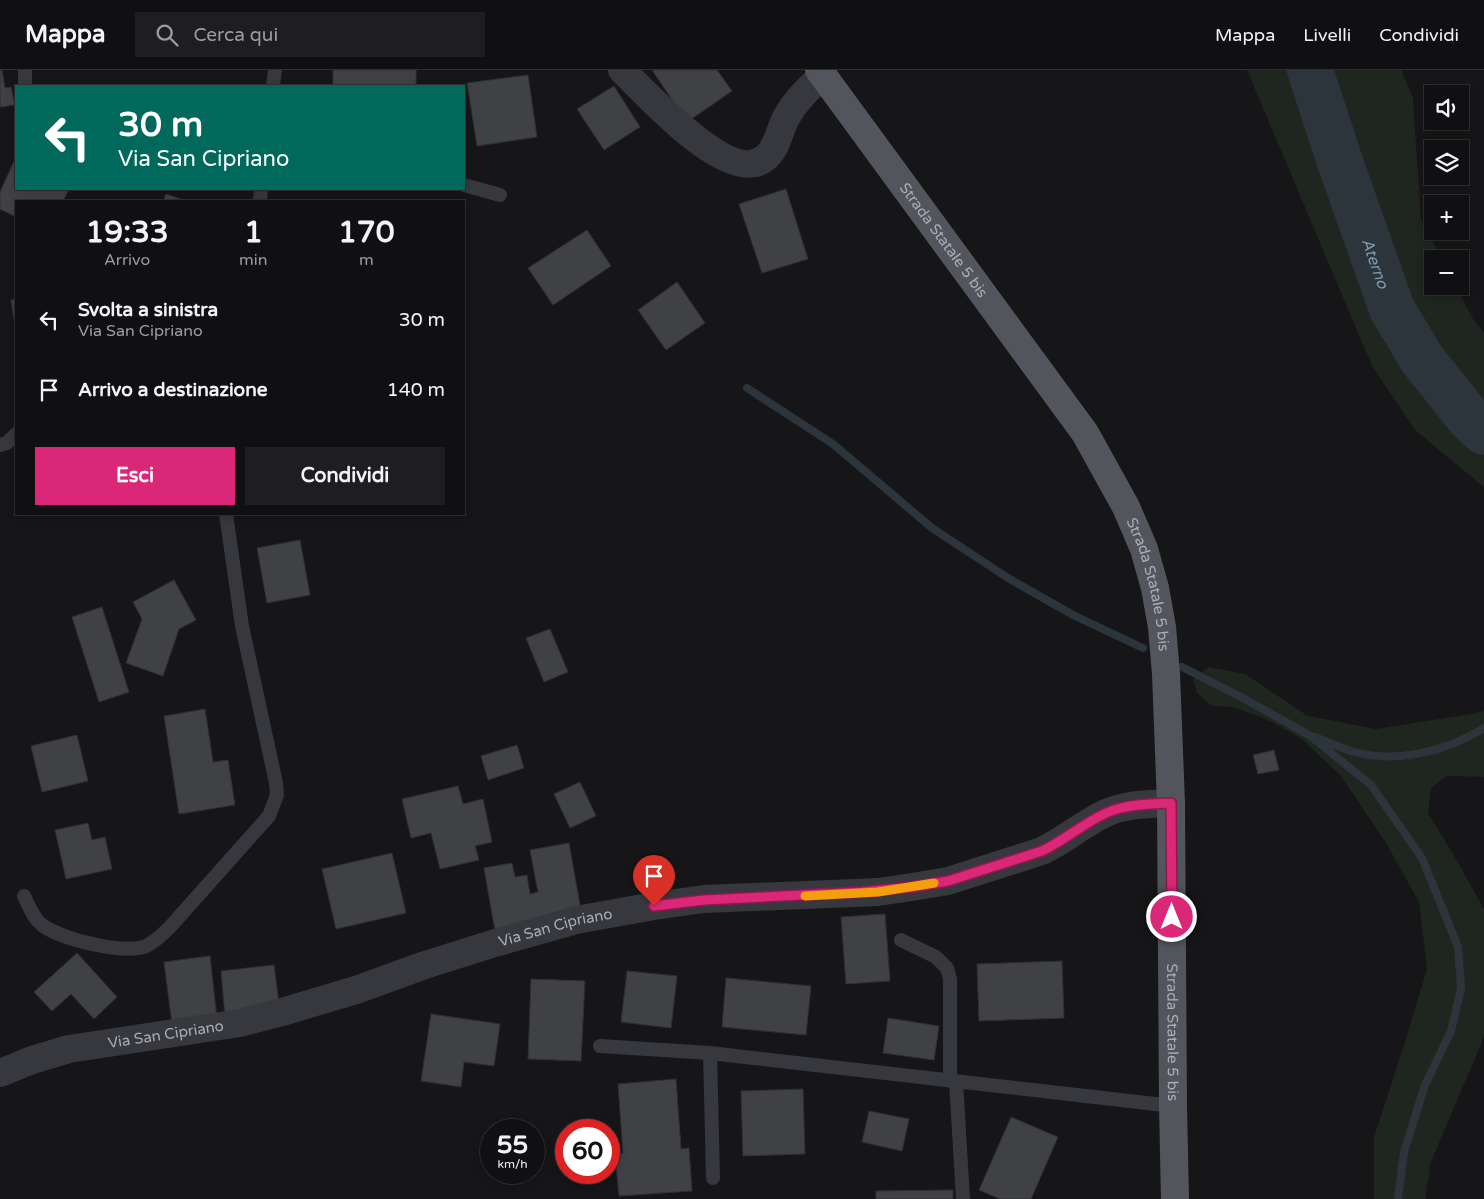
<!DOCTYPE html>
<html lang="it">
<meta charset="utf-8">
<style>
:root{--surface:#101012;--page:#1e1e20;--text:#f1f3f6;--muted:#9c9d9f;--line:#303032;--accent:#db2777}
body{margin:0;font-family:"Varela Round",sans-serif;background:var(--page);color:var(--text);height:100vh;display:flex;flex-direction:column;font-size:19px;white-space:nowrap}
*{box-sizing:border-box;margin:0}
p{font-size:16px;color:var(--muted)}
.icon{flex:none;width:28px;height:28px;fill:none;stroke:currentColor;stroke-width:2;stroke-linecap:round;stroke-linejoin:round}
.map{position:relative;flex:1;overflow:hidden}
.side{position:absolute;left:15px;top:130px;width:450px;height:315px;display:flex;flex-direction:column;background:var(--surface);border-radius:0px;box-shadow:0 2px 8px #0003,0 0 0 1px var(--line)}
.side>*{flex:none}
.top-card{position:absolute;left:15px;top:15px;width:450px;height:105px;border-radius:0px;box-shadow:0 2px 8px #0003,0 0 0 1px var(--line);background:#00695c;color:#fff;overflow:hidden}
.buttons{position:absolute;left:1424px;top:15px;display:grid;gap:10px}
.buttons a{display:grid;place-items:center;width:45px;height:45px;border-radius:0px;background:var(--surface);box-shadow:0 2px 8px #0003,0 0 0 1px var(--line);font-size:25px}
.speed{position:absolute;left:480px;top:1049px;display:flex;gap:10px;font-size:25px;font-weight:700;text-align:center}
.speed>*{display:grid;place-content:center;width:65px;height:65px;border-radius:50%;background:var(--surface);box-shadow:0 2px 8px #0003,0 0 0 1px var(--line);line-height:1}
.speed small{font-size:12px;font-weight:400}
.speed .limit{border:8px solid #d22;background:#fff;color:#111}
.pin{position:absolute;display:grid;place-items:center;width:42px;height:42px;color:#fff;margin:-51px -21px;border-radius:50% 50% 50% 0;rotate:-45deg;box-shadow:0 0 5px #0007}
.pin .icon{rotate:45deg}
.me{position:absolute;width:55px;margin:-28px;rotate:0deg;stroke-linejoin:round;filter:drop-shadow(0 0 4px #0008)}
.turn{display:flex;align-items:center;gap:18px;height:105px;padding:0 20px;font-size:22px}
.turn .icon{width:65px;height:65px;stroke-width:2.5}
.turn b{display:block;font-size:35px;line-height:42px}
.eta{display:flex;justify-content:space-evenly;align-items:center;height:85px;text-align:center}
.eta b{font-size:30px;font-weight:700;line-height:35px}
.cta{display:flex;gap:10px;margin-top:auto;padding:10px 20px}
.cta a{flex:1;height:58px;border-radius:0px;background:var(--accent);color:#fff;font-size:20px;font-weight:700;line-height:58px;text-align:center}
.cta a+a{background:var(--page);color:var(--text)}
ul{padding:0;list-style:none}
li{display:flex;align-items:center;gap:15px;height:70px;padding:0 20px}
li div{flex:1}
li b{display:block;font-size:19px}
li em{font-style:normal}
header{display:flex;align-items:center;gap:30px;box-sizing:border-box;height:70px;padding:0 25px;background:var(--surface);border-bottom:1px solid var(--line)}
header strong{font-size:24px}
nav{display:flex;gap:28px;margin-inline-start:auto;font-size:18px}
.search{width:350px;height:45px;background:var(--page);display:flex;align-items:center;gap:12px;box-sizing:border-box;padding:0 18px;border-radius:0px;color:var(--muted);font-size:19px}
.map>svg:first-child{display:block}
</style>
<header>
<strong>Mappa</strong>
<div class="search"><svg class="icon" aria-label="search" viewBox="0 0 24 24"><circle cx="10" cy="10" r="6"/><path d="M15 15l6 6"/></svg>Cerca qui</div>
<nav><a>Mappa</a><a>Livelli</a><a>Condividi</a></nav>
</header>
<div class="map">
<svg width="1484" height="1129" viewBox="0 0 1484 1129">
<rect width="100%" height="100%" fill="#161618"/>
<path fill="#1e261f" d="M1247 0H1401L1413 28 1421 149 1442 189H1432V216H1456L1473 249 1484 263V417L1416 361 1372 296Z
M1209 597 1245 604 1308 646 1376 659 1477 643 1484 640V707L1447 706 1431 718 1428 743 1453 784 1484 839V967L1431 1092 1425 1129H1374V1067L1405 972 1427 899 1419 832 1386 773 1341 706 1302 669 1270 651 1234 637 1212 636 1197 623 1193 609Z"/>
<g fill="none" stroke-linecap="round" stroke-linejoin="round">
<path stroke="#2c353c" stroke-width="8" d="M747 318 833 374 932 458 1008 508 1073 545 1143 578
M1182 597 1243 628 1309 665 1371 715 1422 788 1458 877 1461 918 1451 961 1425 1015 1404 1082 1398 1129
M1315 667C1327 672 1339 677 1351 681 1395 694 1446 682 1484 658"/>
<path stroke="#2c353c" stroke-width="46" id="s1" d="M1310 0 1340 92 1392 239 1422 289 1469 348 1484 362"/>
</g>
<path fill="#404145" stroke="#303034" d="M0 0H2L5 18 11 17 15 35 0 37Z
M333 0H416V16H333Z
M652 0H717L732 21 687 52Z
M528 5 537 67 477 76 467 13Z
M614 16 640 57 604 80 577 39Z
M16 87V119H69L63 131H16V147L0 139V122Z
M786 119 808 189 762 203 739 134Z
M166 124 186 131H163Z
M587 160 611 196 553 235 528 198Z
M677 212 705 253 666 280 638 240Z
M16 229V263L11 230Z
M300 470 310 525 267 533 257 478Z
M174 510 196 550 179 559 163 606 126 593 142 549 133 532Z
M102 537 129 622 99 632 72 547Z
M550 559 568 602 544 612 526 568Z
M205 639 213 692 228 690 235 735 179 744 164 646Z
M77 665 88 711 42 722 31 676Z
M517 675 524 698 488 710 481 686Z
M1274 680 1279 700 1258 704 1253 685Z
M580 712 596 746 570 758 554 724Z
M458 716 463 734 483 729 492 772 475 776 479 790 440 799 431 763 411 768 402 729Z
M88 753 92 770 105 767 112 799 66 809 55 760Z
M569 773 582 846 495 861 484 798 512 793 515 807 527 805 530 824 538 822 530 780Z
M392 783 406 843 336 859 322 799Z
M885 844 890 911 846 914 841 847Z
M77 883 117 927 94 949 71 924 52 941 34 922Z
M210 886 217 949 172 954 164 892Z
M1062 891 1064 948 979 951 977 894Z
M274 895 279 934 225 947 221 901Z
M627 901 677 906 671 958 621 952Z
M726 908 811 916 806 965 722 957Z
M531 909 585 911 581 991 528 989Z
M431 944 500 954 494 996 464 992 461 1017 421 1011Z
M888 948 939 956 934 990 883 983Z
M676 1009 681 1079 689 1078 692 1121 619 1126 615 1084 623 1083 618 1014Z
M803 1019 805 1084 743 1086 741 1021Z
M869 1041 909 1049 902 1081 862 1072Z
M1011 1047 1058 1067 1031 1129H1000L979 1120Z
M953 1120V1129H876V1121Z"/>
<g fill="none" stroke-linecap="round" stroke-linejoin="round">
<path stroke="#37383d" stroke-width="14" d="M25 16V0
M273 16 275 0
M464 115 500 125
M260 131 261 119
M0 375 7 373 16 364
M24 826C29 836 33 848 42 855 61 869 124 885 146 876 155 872 163 864 170 857L269 746 277 725 276 713 242 556 226 444
M901 870 936 887 947 898 950 909V1011
M600 976 710 983 1173 1036
M710 983 713 1108
M956 1011 963 1129"/>
<g stroke="#37383d" stroke-width="28">
<path d="M622 0C646 23 730 118 765 88 777 79 779 61 786 48 795 31 809 18 823 5"/>
<path id="s2" d="M0 1003 32 990 69 979 240 953 282 942 356 920 425 895 495 873 576 850 654 836 704 829 878 822 912 817 948 811 1042 781C1065 770 1084 753 1106 743 1126 734 1150 734 1171 733"/>
</g>
<path stroke="#53555c" stroke-width="28" id="s3" d="M819 0 1085 363 1126 437 1144 479 1155 518 1162 557 1166 604 1171 733 1173 1036 1175 1129"/>
</g>
<g fill="none" stroke-linecap="round" stroke-linejoin="round">
<defs>
<path id="route" d="M654 836 704 830 862 822 912 817 948 811 1042 781C1065 770 1084 753 1106 743 1126 734 1150 734 1171 733L1172 847"/>
</defs>
<use href="#route" stroke="#8e194d" stroke-width="12"/>
<use href="#route" stroke="#db2777" stroke-width="9"/>
<path stroke="#f59e0b" stroke-width="9" d="M805 826 878 822 934 813"/>
</g>
<g text-anchor="middle" stroke-width="4.5" stroke-linejoin="round" paint-order="stroke">
<g font-size="15" fill="#a8adb8" stroke="#111113">
<text dy="5" stroke="none"><textPath href="#s3" startOffset="211">Strada Statale 5 bis</textPath></text>
<text dy="5" stroke="none"><textPath href="#s3" startOffset="616">Strada Statale 5 bis</textPath></text>
<text dy="5" stroke="none"><textPath href="#s2" startOffset="576">Via San Cipriano</textPath></text>
<text dy="5" stroke="none"><textPath href="#s3" startOffset="1066">Strada Statale 5 bis</textPath></text>
<text dy="5" stroke="none"><textPath href="#s2" startOffset="171">Via San Cipriano</textPath></text>
</g>
<g font-size="16" font-style="italic" fill="#7f9bb3" stroke="#111113">
<text dy="6" stroke="none"><textPath href="#s1" startOffset="204">Aterno</textPath></text>
</g>
</g>
</svg>
<div class="buttons">
<a><svg class="icon" aria-label="sound" viewBox="0 0 24 24"><path d="M4 9h4l5-4v14l-5-4H4zM17 9q2 3 0 6"/></svg></a>
<a><svg class="icon" aria-label="layers" viewBox="0 0 24 24"><path d="M12 4l9 5-9 5-9-5zM3 14l9 5 9-5"/></svg></a>
<a>+</a>
<a>−</a>
</div>
<div class="speed"><div>55<small>km/h</small></div><div class="limit">60</div></div>
<div class="pin" style="left:654px;top:836px;background:#d93025"><svg class="icon" aria-label="arrive" viewBox="0 0 24 24"><path d="M6 21V4h12l-3 4 3 4H6"/></svg></div>
<svg class="me" style="left:1172px;top:847px" viewBox="-20 -20 40 40"><circle r="17" fill="#db2777" stroke="#fff" stroke-width="3"/><path d="M0-11L8 9 0 5-8 9z" fill="#fff"/></svg>
<div class="top-card">
<div class="turn"><svg class="icon" aria-label="left" viewBox="0 0 24 24"><path d="M17 20v-9H6M10 6l-5 5 5 5"/></svg><div><b>30 m</b>Via San Cipriano</div></div>
</div>
<section class="side">
<div class="eta">
<div><b>19:33</b><p>Arrivo</p></div>
<div><b>1</b><p>min</p></div>
<div><b>170</b><p>m</p></div>
</div>
<ul>
<li><svg class="icon" aria-label="left" viewBox="0 0 24 24"><path d="M17 20v-9H6M10 6l-5 5 5 5"/></svg><div><b>Svolta a sinistra</b><p>Via San Cipriano</p></div><em>30 m</em></li>
<li><svg class="icon" aria-label="arrive" viewBox="0 0 24 24"><path d="M6 21V4h12l-3 4 3 4H6"/></svg><div><b>Arrivo a destinazione</b></div><em>140 m</em></li>
</ul>
<div class="cta"><a>Esci</a><a>Condividi</a></div>
</section>
</div>
